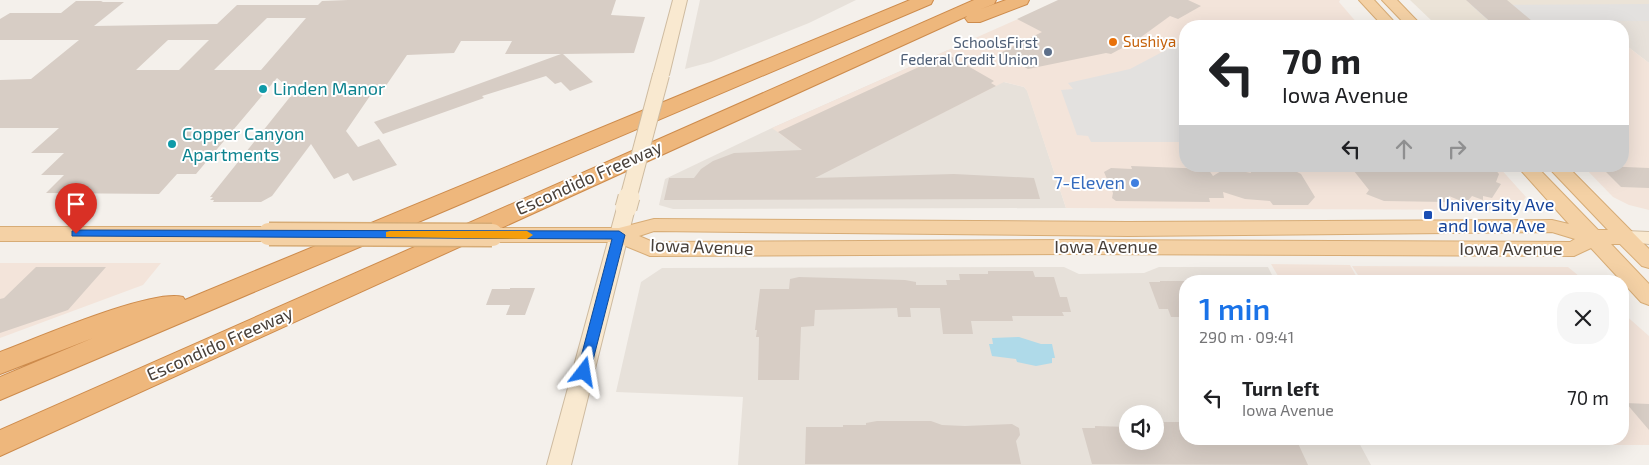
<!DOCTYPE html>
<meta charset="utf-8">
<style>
:root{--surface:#fff;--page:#f6f6f6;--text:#202124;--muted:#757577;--accent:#1a73e8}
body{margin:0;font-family:"Exo 2",sans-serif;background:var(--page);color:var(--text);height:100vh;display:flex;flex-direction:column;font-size:19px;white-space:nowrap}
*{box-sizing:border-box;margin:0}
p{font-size:16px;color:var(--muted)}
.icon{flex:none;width:28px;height:28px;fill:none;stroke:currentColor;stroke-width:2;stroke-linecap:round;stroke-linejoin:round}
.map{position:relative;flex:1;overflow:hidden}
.drawer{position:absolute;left:1179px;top:275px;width:450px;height:170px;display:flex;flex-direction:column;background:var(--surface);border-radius:20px;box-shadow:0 5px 20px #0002}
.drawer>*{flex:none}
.guide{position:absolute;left:1179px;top:20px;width:450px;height:152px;border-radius:20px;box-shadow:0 5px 20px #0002;background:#fff;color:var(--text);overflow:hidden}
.fabs{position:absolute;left:1119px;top:405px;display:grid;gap:10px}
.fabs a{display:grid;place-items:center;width:45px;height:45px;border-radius:50%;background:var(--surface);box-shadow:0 5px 20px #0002;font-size:25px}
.pin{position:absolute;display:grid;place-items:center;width:42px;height:42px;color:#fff;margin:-51px -21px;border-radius:50% 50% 50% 0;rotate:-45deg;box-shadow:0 0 5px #0007}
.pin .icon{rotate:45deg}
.me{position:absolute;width:55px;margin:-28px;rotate:14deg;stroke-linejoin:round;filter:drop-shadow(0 0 4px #0008)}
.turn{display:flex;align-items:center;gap:18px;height:105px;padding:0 20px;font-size:22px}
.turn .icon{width:65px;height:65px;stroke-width:2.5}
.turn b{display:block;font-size:35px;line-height:42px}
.lanes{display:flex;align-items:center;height:48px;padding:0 20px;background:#0003;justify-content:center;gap:25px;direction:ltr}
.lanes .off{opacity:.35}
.round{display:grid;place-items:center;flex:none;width:52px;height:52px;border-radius:20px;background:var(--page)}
.head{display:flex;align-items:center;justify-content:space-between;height:85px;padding:0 20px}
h1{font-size:30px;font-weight:600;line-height:38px;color:var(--accent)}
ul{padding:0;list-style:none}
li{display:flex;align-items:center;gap:15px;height:75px;padding:0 20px}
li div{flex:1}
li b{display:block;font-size:19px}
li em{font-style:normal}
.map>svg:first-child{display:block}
</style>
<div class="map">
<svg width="1649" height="465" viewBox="0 0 1649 465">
<rect width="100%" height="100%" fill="#f4f0eb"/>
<path fill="#e7e1da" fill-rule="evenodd" d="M700 0H856L809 23 711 62 685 69Z
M1594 21H1649V63L1623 43 1622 26H1601Z
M948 50 1004 82 1024 87 1027 90 1066 208 673 209 659 205 665 179 772 128Z
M1064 267 1079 274 1144 273 1159 267H1268L1275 281H1185V439H1357L1371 465H738L743 397 616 392 641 282 662 268ZM1128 414H1155V441H1128Z"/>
<path fill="#f3e4da" d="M1061 0H1340L1339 2 1358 24 1364 26H1185V166H1498L1526 197 1516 210 1066 208 1027 91 1024 87 1004 82 837 166H824L772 128Z
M1594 21 1601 26H1440L1435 22Z
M1623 43 1649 63V210L1629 205 1613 197 1583 166H1622Z
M0 263H161L143 285 0 338Z
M1271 264 1350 265 1359 281H1281Z
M1352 266 1568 267 1585 281H1362Z
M1623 313 1649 336V445H1605L1601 439H1622Z"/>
<path fill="#ebe3d7" d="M1410 0H1649V21L1433 22Z"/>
<path fill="#e3e1df" d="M1649 4V21L1490 22 1471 5Z
M1185 40V142H1091L1088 136 1077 135 1061 90 1073 89 1068 83 1130 69Z"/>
<path fill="#afdae9" d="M1019 337 1041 344H1052L1055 358H1052V363L1036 366 1017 362 1016 359 992 356 989 344H993L992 338Z"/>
<path fill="#d7cdc5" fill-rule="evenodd" d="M348 0H616L611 15 645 17 634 53 563 54 593 82 570 91 561 82 555 84 546 76 482 96 484 98 383 134 374 122 561 54H505L512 41H461L454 53 407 55 381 93H372L346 131 358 147 379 139 397 165 353 181 348 173 334 179 311 144 272 196 261 202H213L214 200H210L213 197H210L294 92 277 78 196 174H177L159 194 46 193 64 175H41L64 153H31L59 128H0V80L31 79 79 40H0V19L10 13H61L76 1H103L101 2H124L94 26 217 24 237 5H318L322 1ZM267 18H306L261 70H214ZM168 40H209L179 70H136Z
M1058 0H1188L1201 6 1178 19 1170 16 1137 40 1111 54 1106 53 1028 69 1000 53 1042 32 1017 19Z
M1466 0H1507L1538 26H1495Z
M947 54 994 81 991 83 996 86 815 178 954 174 1034 178 1040 199 664 200 669 178H694L701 169 713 161 734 153 802 150 778 132Z
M1131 166 1208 169 1213 176 1226 168 1251 173 1249 166H1280L1284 172 1289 168 1301 174 1315 197 1308 205H1273L1270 201 1245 199 1223 192 1224 198H1209L1210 202 1116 201 1112 198 1113 193 1104 172 1111 168 1132 169Z
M1350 166H1409L1434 170 1435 166H1492L1499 174 1496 182 1501 184 1492 198 1483 196V200L1472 196 1466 203 1449 196 1447 202 1384 201 1366 194 1369 190Z
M1600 166 1649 168V188L1621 187Z
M36 267H106L68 310 0 333V299L4 298Z
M988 271H1033L1035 277H1054L1060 297H1067L1071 312H1062L1064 316H1012L1013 321H971L973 334H943L940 308H910L911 317H898L897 308 815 310 814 326 801 327 799 380H758L759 337H756L757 330H755L760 289H789L790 279 799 277 905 280 916 282V285H947L946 280H960L959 274H988Z
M1160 281H1185V317H1171L1168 309H1159L1149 282H1160Z
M510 288H535L525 315H506L510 305H486L492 289H510Z
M1626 403 1649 404V430Z
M877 421H931L942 425 965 426 1012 424 1019 428 1020 435 1016 441 1021 464H805L806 427H843V425H866V423Z
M1163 422H1181L1185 424V439H1296L1308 465 1092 464 1082 428H1095V426L1128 427V441H1155V424H1164Z"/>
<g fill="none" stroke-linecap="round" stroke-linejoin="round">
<defs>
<path id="secondary" d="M673 0H687L669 75 661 80 653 75Z
M626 202 632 204 635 208 571 465H547L617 208 620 204Z
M1626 231 1649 232V244L1619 241 1617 237 1619 233Z"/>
<path id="primary" d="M1359 0H1374L1398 26H1383Z
M1382 0H1397L1422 26H1407Z
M1517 166H1536L1598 230H1608L1547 166H1567L1649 249V268L1642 266 1620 244H1611L1649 284V305L1641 302 1591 248 1574 256 1073 254 650 256 616 242H492L485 240 482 235 485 230 492 228H619L654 219 1128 222 1552 220 1569 224ZM654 231 1128 236 1552 232 1575 239 1570 242 1073 240 653 242 639 236Z
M0 227H269L276 229 279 234 276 239 269 241H0Z"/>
<path id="highway" d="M910 0H933L931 4 0 400V377L93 338 0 374V352C35 339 152 288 183 297L185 300Z
M974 0H996L994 4 981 9 1006 0H1029L1027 4 980 22H968L965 18 967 16 0 456V430Z"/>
</defs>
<use href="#secondary" stroke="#cebba0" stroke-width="2"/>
<use href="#primary" stroke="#d7ac76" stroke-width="2"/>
<use href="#highway" stroke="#cd8b4c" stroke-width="2"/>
<use href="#secondary" fill="#f9e9d0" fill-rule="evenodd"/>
<use href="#primary" fill="#f4d1a5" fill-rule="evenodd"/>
<use href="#highway" fill="#eeb77c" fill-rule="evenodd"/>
<defs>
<path id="secondary-bridge-far1" d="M628 199 661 75"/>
<path id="secondary-bridge" d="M626 208 629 197"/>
<path id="primary-bridge" d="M269 234 492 235"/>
</defs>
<use href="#secondary-bridge-far1" stroke="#cebba0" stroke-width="18" stroke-linecap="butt"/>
<use href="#secondary-bridge" stroke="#cebba0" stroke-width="23" stroke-linecap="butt"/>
<use href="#primary-bridge" stroke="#d7ac76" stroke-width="25" stroke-linecap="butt"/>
<use href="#secondary-bridge-far1" stroke="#f9e9d0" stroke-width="16"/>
<use href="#secondary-bridge" stroke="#f9e9d0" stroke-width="21"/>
<use href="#primary-bridge" stroke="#f4d1a5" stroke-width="22"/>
</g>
<path fill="#1a73e8" stroke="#114b97" d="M76 230 619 231 625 235 590 372 584 377 577 372 612 239 72 236V231Z"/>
<path fill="#f59e0b" d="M390 231H527L533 235 527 239 386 237V232Z"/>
<circle fill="#e8710a" stroke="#fff" stroke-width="2" cx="1113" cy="42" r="5"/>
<circle fill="#5c6f8a" stroke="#fff" stroke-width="2" cx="1048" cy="52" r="5"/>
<g fill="#0f9aa8" stroke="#fff" stroke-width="2">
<circle cx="263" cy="89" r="5"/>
<circle cx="172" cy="144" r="5"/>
</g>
<circle fill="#3f7fe0" stroke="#fff" stroke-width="2" cx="1135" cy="183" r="5"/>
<rect fill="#1a4fb4" stroke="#fff" stroke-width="2" x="1423" y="210" width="10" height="10" rx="2.5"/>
<g text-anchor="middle" stroke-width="4" stroke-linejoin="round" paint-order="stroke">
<g font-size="15" fill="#c56008" stroke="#fff" text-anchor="start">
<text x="1123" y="47">Sushiya</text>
</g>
<g font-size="15" fill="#4e5e75" stroke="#fff" text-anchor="end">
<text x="1038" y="48">SchoolsFirst<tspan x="1038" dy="17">Federal Credit Union</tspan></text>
</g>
<g font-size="18" fill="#0d838f" stroke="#fff" text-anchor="start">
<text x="273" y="95">Linden Manor</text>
<text x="182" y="140">Copper Canyon<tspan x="182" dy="21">Apartments</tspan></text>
</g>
<g font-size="18" fill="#48403a" stroke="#fff">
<text transform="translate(589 178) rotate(-24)" y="6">Escondido Freeway</text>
<text transform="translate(702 247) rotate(2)" y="6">Iowa Avenue</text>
<text x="1106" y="253">Iowa Avenue</text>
<text x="1511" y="255">Iowa Avenue</text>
<text transform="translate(220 344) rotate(-24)" y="6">Escondido Freeway</text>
</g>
<g font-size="18" fill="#366cbe" stroke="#fff" text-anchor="end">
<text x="1125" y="189">7-Eleven</text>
</g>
<g font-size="18" fill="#164399" stroke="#fff" text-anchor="start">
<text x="1438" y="211">University Ave<tspan x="1438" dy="21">and Iowa Ave</tspan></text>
</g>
</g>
</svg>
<div class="fabs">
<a><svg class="icon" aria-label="sound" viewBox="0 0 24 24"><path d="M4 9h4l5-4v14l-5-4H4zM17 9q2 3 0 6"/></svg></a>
</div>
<div class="pin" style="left:76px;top:234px;background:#d93025"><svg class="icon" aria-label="arrive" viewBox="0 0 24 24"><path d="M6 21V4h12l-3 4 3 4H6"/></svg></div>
<svg class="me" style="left:584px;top:372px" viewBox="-20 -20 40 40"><path d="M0-17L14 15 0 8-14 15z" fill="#1a73e8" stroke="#fff" stroke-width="4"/></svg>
<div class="guide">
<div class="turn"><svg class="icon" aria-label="left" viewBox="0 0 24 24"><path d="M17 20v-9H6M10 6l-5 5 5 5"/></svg><div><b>70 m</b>Iowa Avenue</div></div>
<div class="lanes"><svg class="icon" aria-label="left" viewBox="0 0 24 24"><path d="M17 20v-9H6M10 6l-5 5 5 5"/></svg><svg class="icon off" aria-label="ahead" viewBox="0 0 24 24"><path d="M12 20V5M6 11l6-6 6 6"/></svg><svg class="icon off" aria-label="right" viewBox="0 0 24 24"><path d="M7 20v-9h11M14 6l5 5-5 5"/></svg></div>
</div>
<section class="drawer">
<div class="head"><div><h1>1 min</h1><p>290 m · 09:41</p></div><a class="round"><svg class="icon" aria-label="close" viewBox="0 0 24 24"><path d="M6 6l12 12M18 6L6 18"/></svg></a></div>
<ul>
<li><svg class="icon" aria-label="left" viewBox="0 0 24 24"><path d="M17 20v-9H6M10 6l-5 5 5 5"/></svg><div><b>Turn left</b><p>Iowa Avenue</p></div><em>70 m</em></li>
</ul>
</section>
</div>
